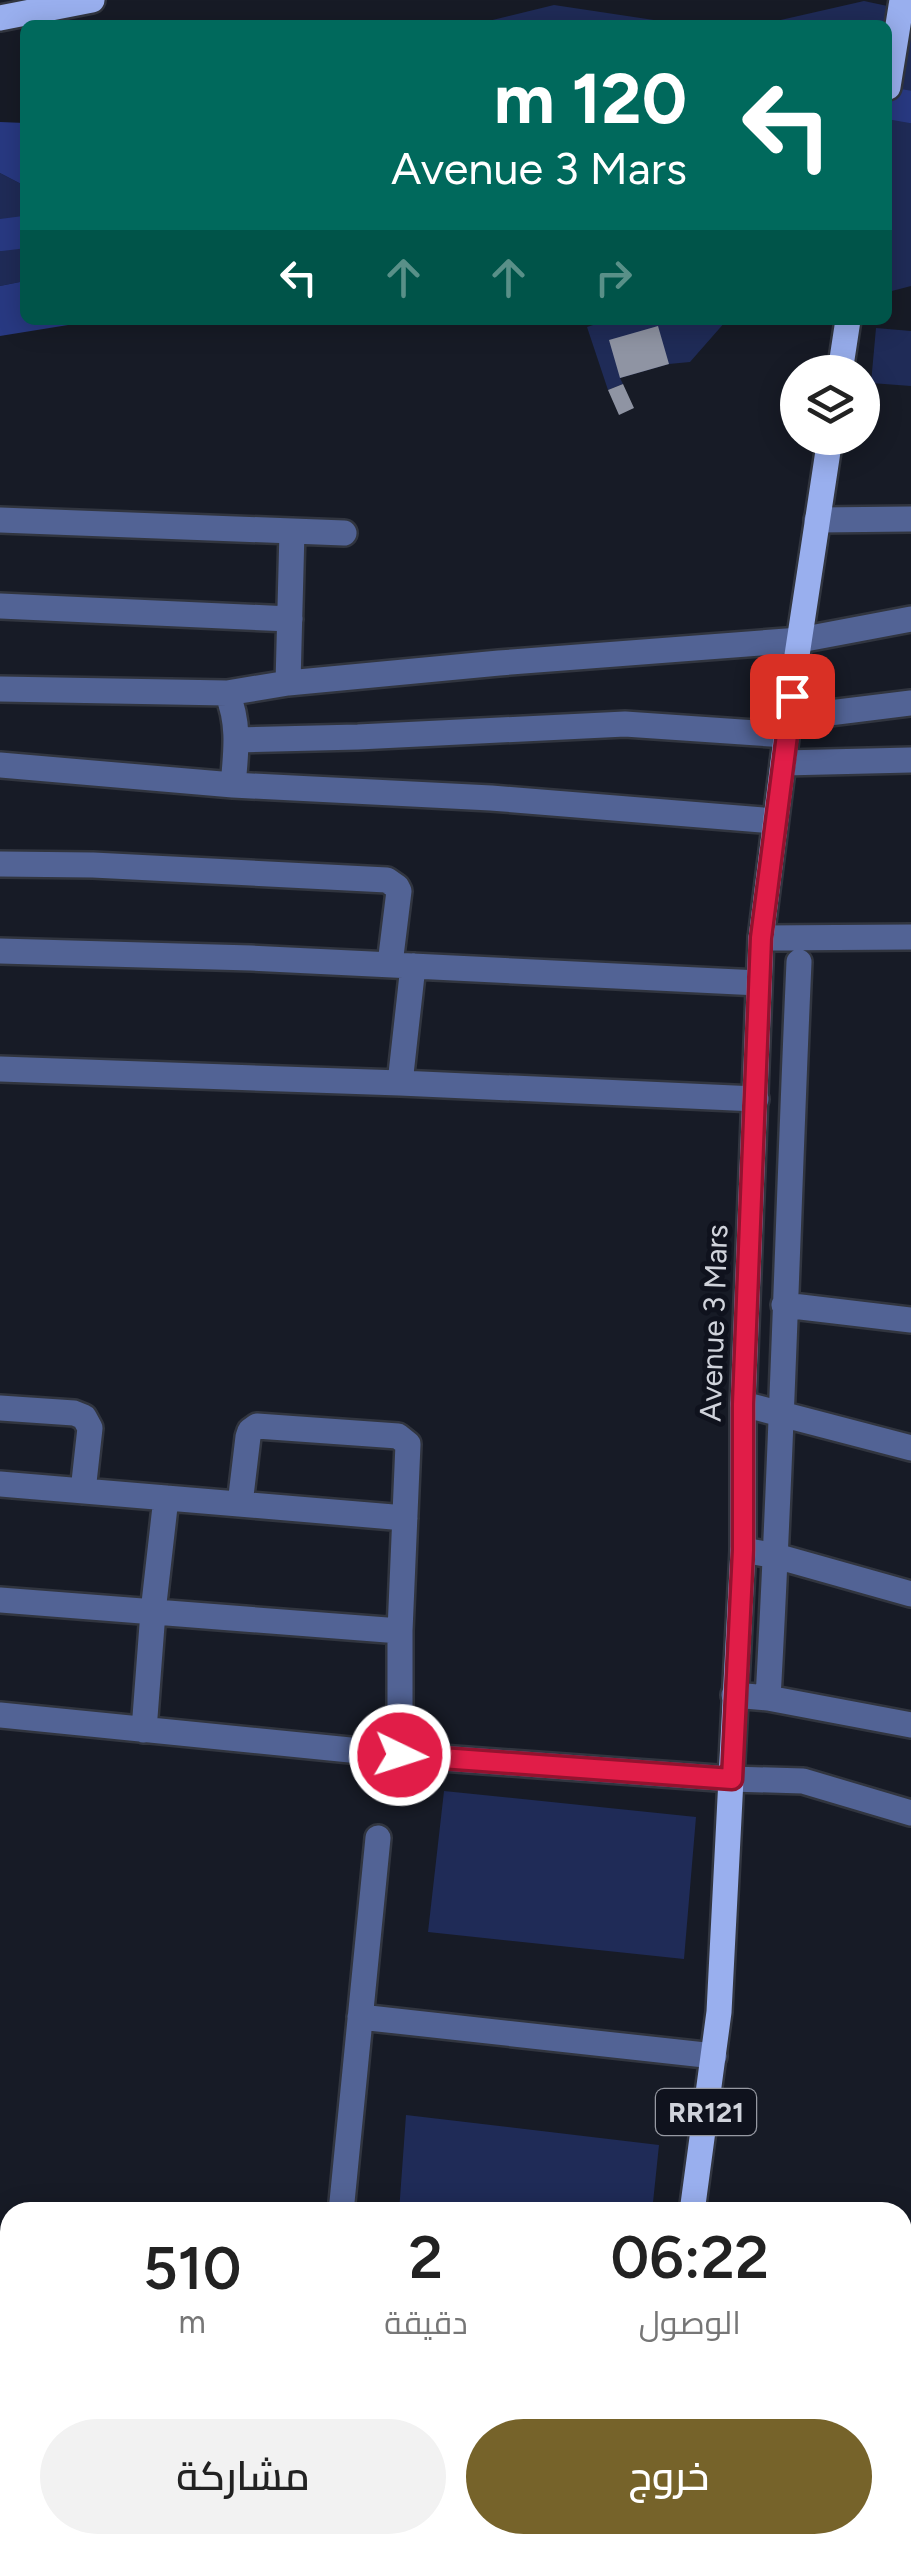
<!DOCTYPE html>
<html lang="ar">
<meta charset="utf-8">
<style>
:root{--surface:#fff;--page:#f2f2f2;--text:#222;--muted:#767676;--accent:#76632a}
body{margin:0;font-family:Figtree,Cairo,sans-serif;background:var(--page);color:var(--text);direction:rtl;height:100vh;display:flex;flex-direction:column;font-size:38px;white-space:nowrap}
*{box-sizing:border-box;margin:0}
p{font-size:32px;color:var(--muted)}
.icon{flex:none;width:55px;height:55px;fill:none;stroke:currentColor;stroke-width:2;stroke-linecap:round;stroke-linejoin:round}
.map{position:relative;flex:1;overflow:hidden;direction:ltr}
.panel{position:absolute;left:0px;top:2202px;width:912px;height:352px;display:flex;flex-direction:column;background:var(--surface);border-radius:30px 30px 0 0;box-shadow:0 5px 25px #0003;direction:rtl}
.panel>*{flex:none}
.guide{position:absolute;left:20px;top:20px;width:872px;height:305px;border-radius:15px;box-shadow:0 5px 25px #0003;direction:rtl;background:#00695c;color:#fff;overflow:hidden}
.fabs{position:absolute;left:780px;top:355px;display:grid;gap:20px}
.fabs a{display:grid;place-items:center;width:100px;height:100px;border-radius:50%;background:var(--surface);box-shadow:0 5px 25px #0003;font-size:50px}
.pin{position:absolute;display:grid;place-items:center;width:85px;height:85px;color:#fff;margin:-42px;border-radius:20px;box-shadow:0 5px 15px #0006}
.me{position:absolute;width:110px;margin:-55px;rotate:94deg;stroke-linejoin:round;filter:drop-shadow(0 0 8px #0008)}
.turn{display:flex;align-items:center;gap:35px;height:210px;padding:0 40px;font-size:45px}
.turn .icon{width:130px;height:130px;stroke-width:2.5}
.turn b{display:block;font-size:70px;line-height:85px}
.lanes{display:flex;align-items:center;height:95px;padding:0 40px;background:#0003;justify-content:center;gap:50px;direction:ltr}
.lanes .off{opacity:.35}
.eta{display:flex;justify-content:space-evenly;align-items:center;height:170px;text-align:center}
.eta b{font-size:60px;font-weight:600;line-height:70px}
.primary-button{display:flex;gap:20px;margin-top:auto;padding:20px 40px}
.primary-button a{flex:1;height:115px;border-radius:60px;background:var(--accent);color:#fff;font-size:40px;font-weight:600;line-height:115px;text-align:center}
.primary-button a+a{background:var(--page);color:var(--text)}
.map>svg:first-child{display:block}
</style>
<div class="map">
<svg width="911" height="2554" viewBox="0 0 911 2554">
<rect width="100%" height="100%" fill="#171b26"/>
<path fill="#1f2b57" d="M864 1 911 11V286L888 292V25H759Z
M554 5 687 25H472Z
M0 173 25 186V281L0 286Z
M608 320H720L726 321 690 362 669 364 620 378 623 384 608 390 587 327Z
M876 328 911 331V386L871 383Z
M444 1791 696 1817 684 1959 428 1932Z
M406 2115 659 2145 652 2212H399Z"/>
<path fill="#283982" d="M0 122 25 123V186L0 173Z
M25 281V320H99L0 336V286Z"/>
<g fill="none" stroke-linecap="round" stroke-linejoin="round">
<path stroke="#283982" stroke-width="32" d="M888 103 911 107
M0 235 25 232"/>
</g>
<path fill="#8f94a3" d="M658 326 669 364 620 378 609 340Z
M623 384 634 408 619 415 608 390Z"/>
<g fill="none" stroke-linecap="round" stroke-linejoin="round">
<defs>
<path id="minor" d="M0 520 344 533
M817 520 911 519
M0 606 290 619
M288 683 292 531
M0 689 227 693 288 683 499 663 800 640 911 619
M227 693C240 724 236 752 233 785
M789 718 911 703
M237 740 358 737 625 724 786 735
M783 763 911 760
M0 765 233 785 491 798 775 821
M0 864 93 865 387 880 397 887 399 891 390 964
M761 938 911 937
M0 951 251 958 759 983
M0 1069 400 1083 756 1099
M400 1083 413 966
M784 1305 911 1320
M743 1404 911 1448
M0 1408 74 1413 84 1417 90 1428 83 1491
M0 1484 405 1518
M240 1504 248 1437 250 1431 257 1426 398 1436 408 1444 400 1631V1755
M743 1550 776 1556 911 1594
M0 1600 400 1631
M734 1695 768 1698 911 1725
M768 1698C782 1453 788 1207 799 962
M0 1715 400 1755 731 1779 803 1781 911 1813
M144 1730 153 1612 166 1498
M360 2017 714 2056
M341 2212 378 1838
M307 2554 308 2545"/>
<path id="major" d="M0 18 92 0
M888 87 902 0
M840 372 848 320
M692 2212 719 2012 731 1779 743 1550V1404L761 938 794 675 830 438
M650 2554 651 2545"/>
</defs>
<use href="#minor" stroke="#31353f" stroke-width="30"/>
<use href="#major" stroke="#31353f" stroke-width="30"/>
<use href="#minor" stroke="#526395" stroke-width="25"/>
<use href="#major" stroke="#99afee" stroke-width="25"/>
</g>
<g fill="none" stroke-linecap="round" stroke-linejoin="round">
<defs>
<path id="route" d="M400 1755 732 1779 743 1550V1404L761 938 792 696"/>
</defs>
<use href="#route" stroke="#92132f" stroke-width="25"/>
<use href="#route" stroke="#e11d48" stroke-width="18"/>
</g>
<g text-anchor="middle" stroke-width="10" stroke-linejoin="round" paint-order="stroke">
<rect fill="#0f121d" stroke="#9699a2" stroke-width="2.5" x="656" y="2089" width="100" height="46" rx="8"/>
<g font-size="28" font-weight="bold" fill="#d0d3db">
<text x="706" y="2122">RR121</text>
</g>
<g font-size="30" fill="#d0d3db" stroke="#0f121d">
<text transform="translate(714 1323) rotate(-88)" y="10">Avenue 3 Mars</text>
</g>
</g>
</svg>
<div class="fabs">
<a><svg class="icon" aria-label="layers" viewBox="0 0 24 24"><path d="M12 4l9 5-9 5-9-5zM3 14l9 5 9-5"/></svg></a>
</div>
<div class="pin" style="left:792px;top:696px;background:#d93025"><svg class="icon" aria-label="arrive" viewBox="0 0 24 24"><path d="M6 21V4h12l-3 4 3 4H6"/></svg></div>
<svg class="me" style="left:400px;top:1755px" viewBox="-20 -20 40 40"><circle r="17" fill="#e11d48" stroke="#fff" stroke-width="3"/><path d="M0-11L8 9 0 5-8 9z" fill="#fff"/></svg>
<div class="guide">
<div class="turn"><svg class="icon" aria-label="left" viewBox="0 0 24 24"><path d="M17 20v-9H6M10 6l-5 5 5 5"/></svg><div><b>120 m</b>Avenue 3 Mars</div></div>
<div class="lanes"><svg class="icon" aria-label="left" viewBox="0 0 24 24"><path d="M17 20v-9H6M10 6l-5 5 5 5"/></svg><svg class="icon off" aria-label="ahead" viewBox="0 0 24 24"><path d="M12 20V5M6 11l6-6 6 6"/></svg><svg class="icon off" aria-label="ahead" viewBox="0 0 24 24"><path d="M12 20V5M6 11l6-6 6 6"/></svg><svg class="icon off" aria-label="right" viewBox="0 0 24 24"><path d="M7 20v-9h11M14 6l5 5-5 5"/></svg></div>
</div>
<section class="panel">
<div class="eta">
<div><b>06:22</b><p>الوصول</p></div>
<div><b>2</b><p>دقيقة</p></div>
<div><b>510</b><p>m</p></div>
</div>
<div class="primary-button"><a>خروج</a><a>مشاركة</a></div>
</section>
</div>
